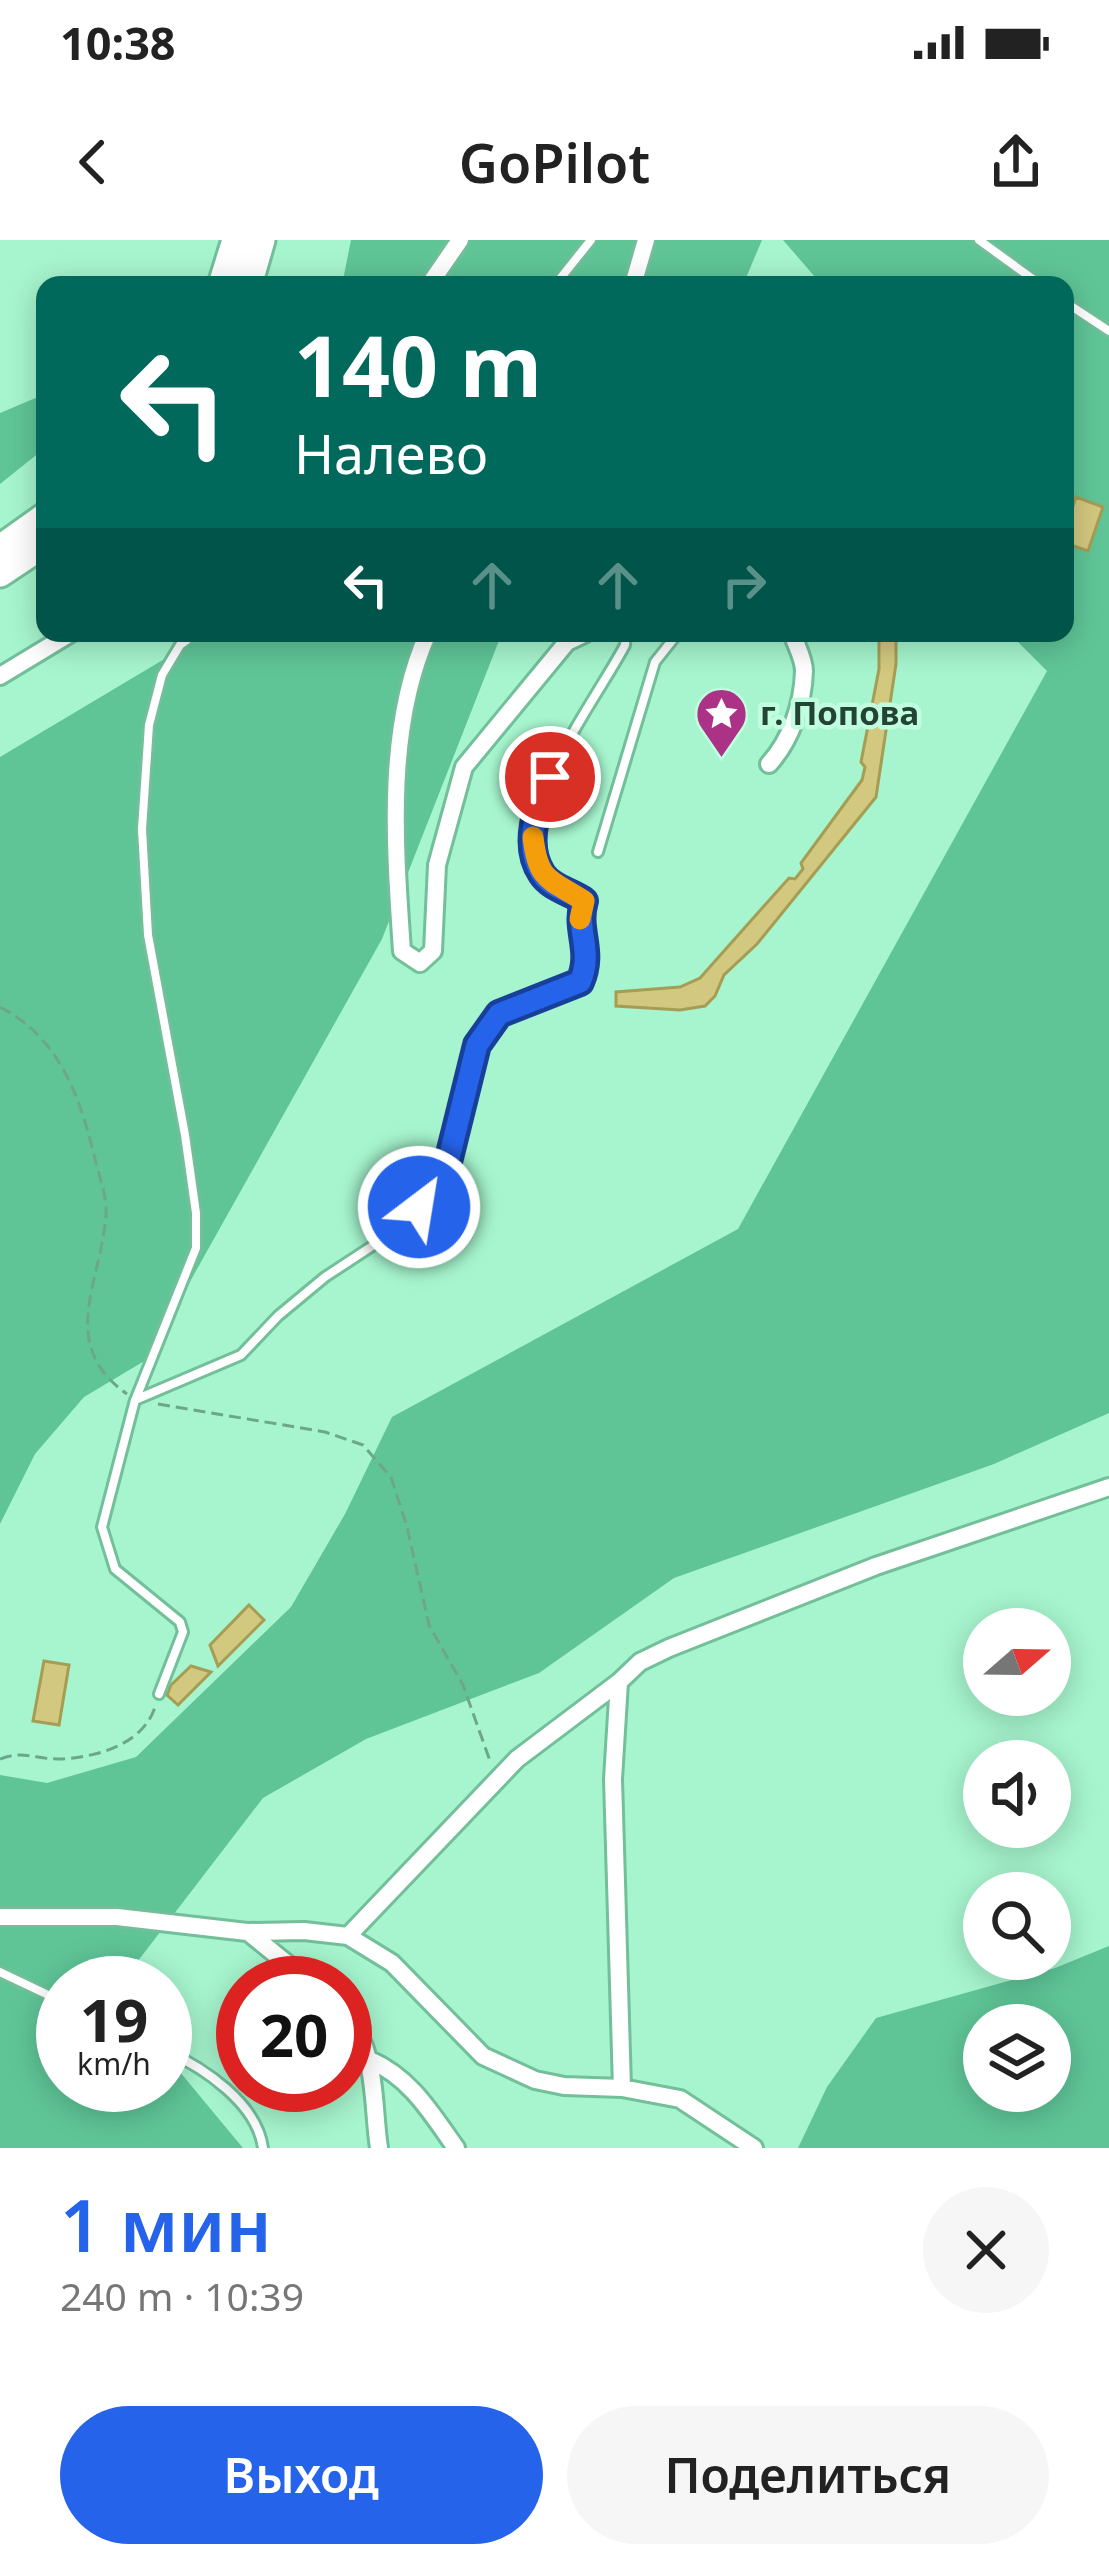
<!DOCTYPE html>
<html lang="ru">
<meta charset="utf-8">
<style>
:root{--surface:#fff;--page:#f6f6f6;--text:#222;--muted:#767676;--accent:#2563eb}
body{margin:0;font-family:"Noto Sans",sans-serif;background:var(--page);color:var(--text);height:100vh;display:flex;flex-direction:column;font-size:45px;white-space:nowrap}
*{box-sizing:border-box;margin:0}
p{font-size:39px;color:var(--muted)}
.icon{flex:none;width:66px;height:66px;fill:none;stroke:currentColor;stroke-width:2;stroke-linecap:round;stroke-linejoin:round}
.map{position:relative;height:1908px;overflow:hidden}
.sheet{display:flex;flex-direction:column;background:var(--surface);flex:1}
.sheet>*{flex:none}
.top-card{position:absolute;left:36px;top:36px;width:1038px;height:366px;border-radius:24px;box-shadow:0 6px 30px #0003;background:#00695c;color:#fff;overflow:hidden}
.needle{width:78px;rotate:70deg}
.tools{position:absolute;left:963px;top:1368px;display:grid;gap:24px}
.tools a{display:grid;place-items:center;width:108px;height:108px;border-radius:50%;background:var(--surface);box-shadow:0 6px 30px #0003;font-size:60px}
.speed{position:absolute;left:36px;top:1716px;display:flex;gap:24px;font-size:60px;font-weight:700;text-align:center}
.speed>*{display:grid;place-content:center;width:156px;height:156px;border-radius:50%;background:var(--surface);box-shadow:0 6px 30px #0003;line-height:1}
.speed small{font-size:30px;font-weight:400}
.speed .limit{border:18px solid #d22;background:#fff;color:#111}
.pin{position:absolute;display:grid;place-items:center;width:102px;height:102px;color:#fff;margin:-51px;border:6px solid #fff;border-radius:50%;box-shadow:0 3px 12px #0007}
.me{position:absolute;width:132px;margin:-66px;rotate:31deg;stroke-linejoin:round;filter:drop-shadow(0 0 9px #0008)}
.turn{display:flex;align-items:center;gap:42px;height:252px;padding:0 60px;font-size:54px}
.turn .icon{width:156px;height:156px;stroke-width:2.5}
.turn b{display:block;font-size:84px;line-height:102px}
.lanes{display:flex;align-items:center;height:114px;padding:0 60px;background:#0003;justify-content:center;gap:60px;direction:ltr}
.lanes .off{opacity:.35}
.round{display:grid;place-items:center;flex:none;width:126px;height:126px;border-radius:63px;background:var(--page)}
.overview{display:flex;align-items:center;justify-content:space-between;height:204px;padding:0 60px}
h1{font-size:72px;font-weight:600;line-height:90px;color:var(--accent)}
.cta{display:flex;gap:24px;margin-top:auto;padding:24px 60px}
.cta a{flex:1;height:138px;border-radius:72px;background:var(--accent);color:#fff;font-size:48px;font-weight:600;line-height:138px;text-align:center}
.cta a+a{background:var(--page);color:var(--text)}
.status{display:flex;justify-content:space-between;align-items:center;height:84px;padding:0 60px;background:var(--surface);direction:ltr}
.status svg{height:33px;fill:currentColor}
header{display:flex;justify-content:space-between;align-items:center;height:156px;padding:0 60px;background:var(--surface);font-size:54px;font-weight:600}
.map>svg:first-child{display:block}
</style>
<div class="status"><b>10:38</b><svg viewBox="0 0 49 12"><path d="M0 12V9h3v3zM5 12V6h3v6zM10 12V3h3v9zM15 12V0h3v12zM26 1h20v11H26zM47 4h2v5h-2z"/></svg></div>
<header><svg class="icon" aria-label="back" viewBox="0 0 24 24"><path d="M15 5l-7 7 7 7"/></svg>GoPilot<svg class="icon" aria-label="share" viewBox="0 0 24 24"><path d="M12 15V3M7 8l5-5 5 5M5 13v7h14v-7"/></svg></header>
<div class="map">
<svg width="1109" height="1908" viewBox="0 0 1109 1908">
<rect width="100%" height="100%" fill="#a6f5ce"/>
<path fill="#5fc597" fill-rule="evenodd" d="M351 0H762L743 45H342Z
M783 0H1109V1173L994 1224 674 1338 539 1433 366 1499 263 1558 121 1743H63V1845H165V1814L243 1908H0V1535L47 1543 136 1517 291 1367 345 1274 392 1177 738 989 1047 431 1009 393H1065V45H822Z
M45 154V208L0 244V173Z
M208 393H502L382 699 146 1120 84 1157 35 1214 0 1284V517Z
M1109 1706V1908H798L827 1847 876 1778 1055 1728ZM1050 1785V1851H984V1785Z"/>
<path fill="#d2c87f" stroke="#a69d55" stroke-width="3" d="M1076 257 1103 267 1088 311 1065 303V290Z
M879 393H896V424L876 557 757 704 724 735 715 756 705 766 680 770 616 766V752L680 747 700 738 789 638 795 639 803 629 801 623 862 540 865 527 861 522 879 429Z
M249 1365 264 1380 218 1426 210 1405Z
M44 1421 69 1425 59 1485 33 1481Z
M191 1426 211 1432 178 1465 167 1455 171 1445Z"/>
<g fill="none" stroke-linecap="round" stroke-linejoin="round">
<defs>
<path id="service" d="M979 0 1041 45
M555 45 591 0
M1065 62 1109 91
M598 612 655 422 678 393
M136 1158 196 1008V973L185 895 148 695 142 589 149 485 162 435 180 405 196 393
M159 1454 183 1392 180 1382 115 1329 102 1287 135 1160 241 1115 278 1076 325 1037 389 995 419 967 445 934 477 805 499 774 581 742C595 707 575 692 584 661 571 652 554 649 544 636 501 582 599 456 625 405L626 393
M0 1732 63 1762
M165 1810C204 1828 257 1863 263 1908"/>
<path id="minor" d="M429 45 460 0
M633 45 646 0
M428 393C385 488 395 608 402 711L420 723 433 711 437 625 464 527 567 402 586 393
M0 436 71 393
M769 524C791 500 803 464 804 431 804 419 796 405 792 393
M0 1677H117L247 1692 304 1691 348 1696 392 1723 483 1816 535 1840 564 1846 622 1848 680 1859 754 1908
M248 1692 311 1743
M348 1696 517 1519 619 1442
M345 1774C378 1811 372 1862 379 1908
M370 1820C411 1838 431 1873 456 1908
M622 1848 613 1539 619 1442 640 1422 669 1408 876 1326 1109 1247"/>
<path id="trunk" d="M222 45 236 0
M248 45 261 0
M0 309 45 277
M0 333 45 303"/>
</defs>
<use href="#service" stroke="#72bf9a" stroke-width="14"/>
<use href="#minor" stroke="#72bf9a" stroke-width="22"/>
<use href="#trunk" stroke="#72bf9a" stroke-width="33"/>
<path stroke="#6da78b" stroke-width="3" stroke-dasharray="12 6" stroke-linecap="butt" d="M0 767C60 798 80 857 95 919 99 936 107 956 106 974 102 1041 56 1104 127 1154
M158 1164 325 1192 363 1205 391 1237 407 1287 429 1385 463 1445 490 1521
M0 1519C22 1510 35 1519 58 1519 95 1518 143 1505 155 1467"/>
<use href="#service" stroke="#fff" stroke-width="8"/>
<use href="#minor" stroke="#fff" stroke-width="16"/>
<use href="#trunk" stroke="#fff" stroke-width="27"/>
</g>
<g fill="none" stroke-linecap="round" stroke-linejoin="round">
<defs>
<path id="route" d="M419 967 445 934 477 805 499 774 580 742C594 710 575 691 584 661 571 652 551 648 542 634 522 604 538 565 550 537"/>
</defs>
<use href="#route" stroke="#184099" stroke-width="30"/>
<use href="#route" stroke="#2563eb" stroke-width="21"/>
<path stroke="#f59e0b" stroke-width="21" d="M533 597C538 642 550 639 584 661L580 679"/>
</g>
<defs>
<symbol id="sight-pin" viewBox="-11 -11 22 30"><path d="M0 17L-7.5 6A9.5 9.5 0 1 1 7.5 6Z" fill="#ab3287" stroke="#c1fedf"/><path d="M0-6L1.8-2.2L6-1.7L2.9 1.2L3.7 5.4L0 3.3L-3.7 5.4L-2.9 1.2L-6-1.7L-1.8-2.2Z" fill="#fff"/></symbol>
</defs>
<g fill-rule="evenodd">
<use href="#sight-pin" x="692" y="444" width="59" height="81"/>
</g>
<g text-anchor="middle" stroke-width="9" stroke-linejoin="round" paint-order="stroke">
<g font-size="33" font-weight="bold" fill="#234334" stroke="#c1fedf" text-anchor="start">
<text x="760" y="485">г. Попова</text>
</g>
</g>
</svg>
<div class="tools">
<a><svg class="needle" viewBox="-14 -14 28 28"><path d="M0-13l5 13h-10z" fill="#e53935"/><path d="M0 13l5-13h-10z" fill="#767676"/></svg></a>
<a><svg class="icon" aria-label="sound" viewBox="0 0 24 24"><path d="M4 9h4l5-4v14l-5-4H4zM17 9q2 3 0 6"/></svg></a>
<a><svg class="icon" aria-label="search" viewBox="0 0 24 24"><circle cx="10" cy="10" r="6"/><path d="M15 15l6 6"/></svg></a>
<a><svg class="icon" aria-label="layers" viewBox="0 0 24 24"><path d="M12 4l9 5-9 5-9-5zM3 14l9 5 9-5"/></svg></a>
</div>
<div class="speed"><div>19<small>km/h</small></div><div class="limit">20</div></div>
<div class="pin" style="left:550px;top:537px;background:#d93025"><svg class="icon" aria-label="arrive" viewBox="0 0 24 24"><path d="M6 21V4h12l-3 4 3 4H6"/></svg></div>
<svg class="me" style="left:419px;top:967px" viewBox="-20 -20 40 40"><circle r="17" fill="#2563eb" stroke="#fff" stroke-width="3"/><path d="M0-11L8 9 0 5-8 9z" fill="#fff"/></svg>
<div class="top-card">
<div class="turn"><svg class="icon" aria-label="left" viewBox="0 0 24 24"><path d="M17 20v-9H6M10 6l-5 5 5 5"/></svg><div><b>140 m</b>Налево</div></div>
<div class="lanes"><svg class="icon" aria-label="left" viewBox="0 0 24 24"><path d="M17 20v-9H6M10 6l-5 5 5 5"/></svg><svg class="icon off" aria-label="ahead" viewBox="0 0 24 24"><path d="M12 20V5M6 11l6-6 6 6"/></svg><svg class="icon off" aria-label="ahead" viewBox="0 0 24 24"><path d="M12 20V5M6 11l6-6 6 6"/></svg><svg class="icon off" aria-label="right" viewBox="0 0 24 24"><path d="M7 20v-9h11M14 6l5 5-5 5"/></svg></div>
</div>
</div>
<section class="sheet">
<div class="overview"><div><h1>1 мин</h1><p>240 m · 10:39</p></div><a class="round"><svg class="icon" aria-label="close" viewBox="0 0 24 24"><path d="M6 6l12 12M18 6L6 18"/></svg></a></div>
<div class="cta"><a>Выход</a><a>Поделиться</a></div>
</section>
